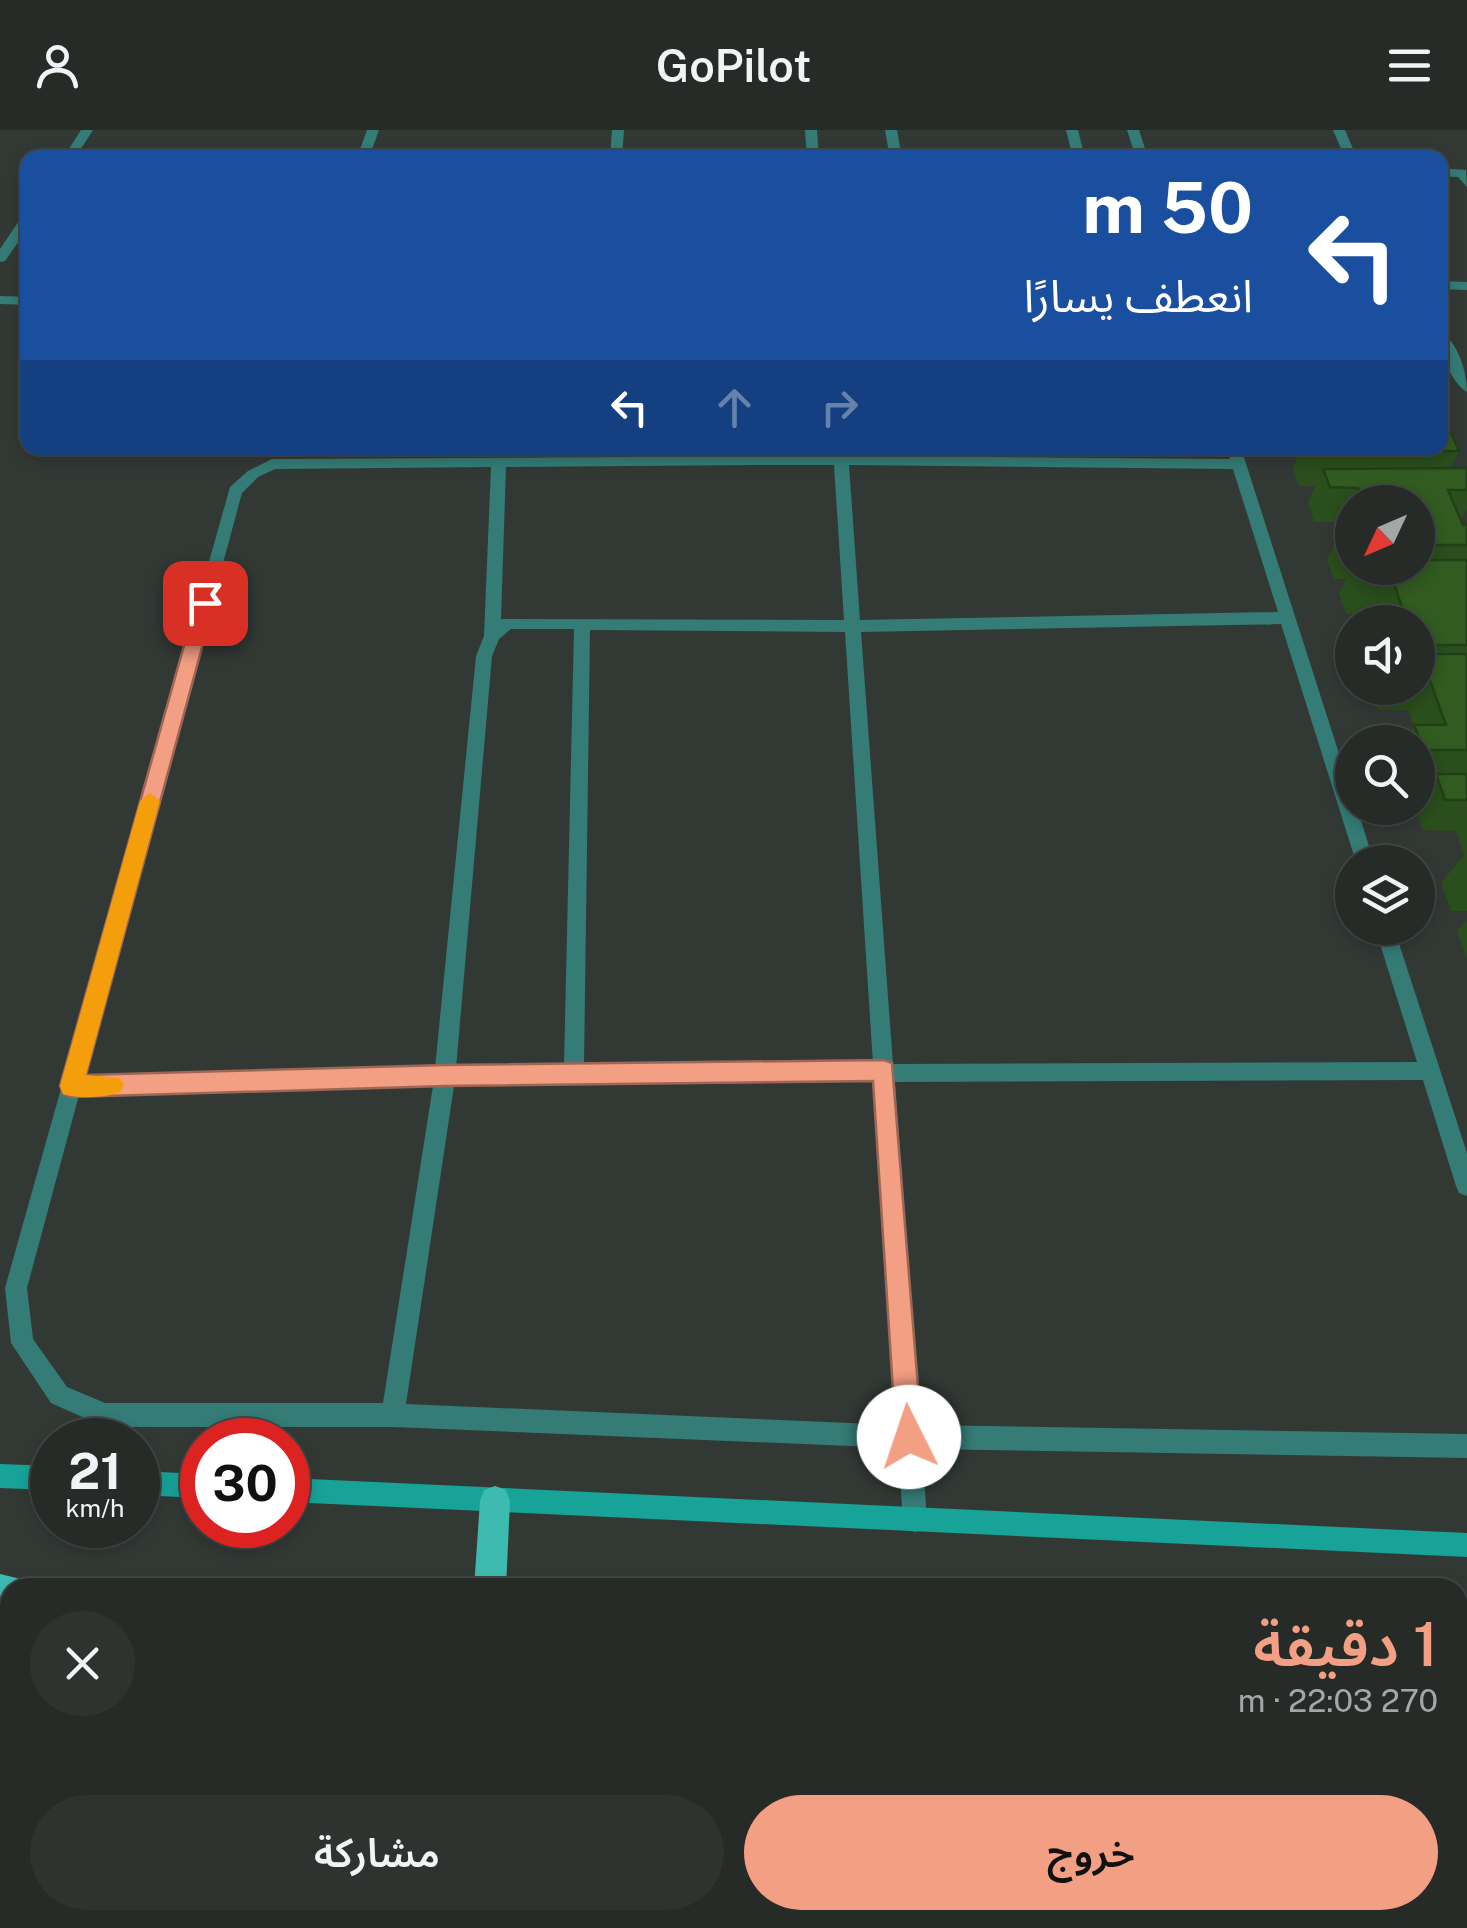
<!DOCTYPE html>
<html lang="ar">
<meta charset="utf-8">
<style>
:root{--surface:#262b28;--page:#2e3330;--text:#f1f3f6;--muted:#a4a7a8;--line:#424745;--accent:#f39f83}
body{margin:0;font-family:"Public Sans","Noto Sans Arabic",sans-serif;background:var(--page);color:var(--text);direction:rtl;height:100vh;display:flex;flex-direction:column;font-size:38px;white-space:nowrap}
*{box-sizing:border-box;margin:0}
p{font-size:32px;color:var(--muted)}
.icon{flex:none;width:55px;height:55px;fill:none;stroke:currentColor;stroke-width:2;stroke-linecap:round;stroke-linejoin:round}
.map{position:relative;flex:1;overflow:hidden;direction:ltr}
.details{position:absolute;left:0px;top:1448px;width:1468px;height:352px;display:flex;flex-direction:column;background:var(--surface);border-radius:30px 30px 0 0;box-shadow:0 5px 15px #0003,0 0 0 2px var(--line);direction:rtl}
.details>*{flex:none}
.top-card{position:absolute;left:20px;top:20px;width:1428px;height:305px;border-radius:20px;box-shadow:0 5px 15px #0003,0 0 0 2px var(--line);direction:rtl;background:#1a4fa0;color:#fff;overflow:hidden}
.needle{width:65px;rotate:226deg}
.buttons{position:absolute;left:1335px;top:355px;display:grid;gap:20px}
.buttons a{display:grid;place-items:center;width:100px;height:100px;border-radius:50%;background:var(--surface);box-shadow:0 5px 15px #0003,0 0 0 2px var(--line);font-size:50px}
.speed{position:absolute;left:30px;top:1288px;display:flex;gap:20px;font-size:50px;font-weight:700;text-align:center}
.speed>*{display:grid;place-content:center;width:130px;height:130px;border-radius:50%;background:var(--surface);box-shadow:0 5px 15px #0003,0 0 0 2px var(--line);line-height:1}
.speed small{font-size:25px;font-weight:400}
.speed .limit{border:15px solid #d22;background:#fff;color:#111}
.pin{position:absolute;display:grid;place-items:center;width:85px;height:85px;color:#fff;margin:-42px;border-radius:20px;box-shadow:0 5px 15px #0006}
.me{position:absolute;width:110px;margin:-55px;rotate:356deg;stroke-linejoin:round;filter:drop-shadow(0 0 8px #0008)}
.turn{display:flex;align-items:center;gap:35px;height:210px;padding:0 30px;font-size:45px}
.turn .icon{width:130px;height:130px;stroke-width:2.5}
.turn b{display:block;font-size:70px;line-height:85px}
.lanes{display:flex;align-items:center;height:95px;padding:0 30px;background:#0003;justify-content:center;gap:50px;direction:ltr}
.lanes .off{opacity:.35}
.round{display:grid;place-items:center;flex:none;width:105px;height:105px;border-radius:52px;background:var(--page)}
.overview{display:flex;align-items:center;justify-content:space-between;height:170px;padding:0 30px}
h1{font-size:60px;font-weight:600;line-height:75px;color:var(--accent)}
.cta{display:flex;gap:20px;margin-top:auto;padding:20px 30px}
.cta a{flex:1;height:115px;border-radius:60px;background:var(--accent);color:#111;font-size:40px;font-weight:600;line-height:115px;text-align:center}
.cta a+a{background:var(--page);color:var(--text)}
header{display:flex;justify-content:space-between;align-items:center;height:130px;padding:0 30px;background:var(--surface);font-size:45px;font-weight:600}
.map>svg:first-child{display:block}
</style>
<header><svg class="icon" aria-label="menu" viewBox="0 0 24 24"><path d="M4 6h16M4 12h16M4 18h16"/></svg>GoPilot<svg class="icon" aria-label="person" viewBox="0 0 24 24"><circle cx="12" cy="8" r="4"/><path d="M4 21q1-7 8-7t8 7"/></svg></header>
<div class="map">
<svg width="1467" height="1798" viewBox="0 0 1467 1798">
<rect width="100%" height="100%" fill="#323935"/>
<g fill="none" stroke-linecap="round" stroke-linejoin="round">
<path fill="#357c76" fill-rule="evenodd" d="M81 0H93L75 28H63Z
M367 0H379L369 28H357Z
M612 0H624L622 28H610Z
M805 0H817L819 28H807Z
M885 0H897L902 28H890Z
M1066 0H1078L1085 28H1073Z
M1127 0H1139L1148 28H1136Z
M1333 0H1345L1357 28H1345Z
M1440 38 1466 40 1467 57 1458 47 1440 46Z
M28 84V98L5 131 0 132V119L23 85Z
M1440 151 1467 152V160L1440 159Z
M0 166 28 167V175L0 174Z
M1440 201C1458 212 1467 242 1467 262 1450 252 1440 221 1440 201Z
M833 318H847L848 326 1230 329 1227 318H1241L1352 664V678H1357L1374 732H1356L1281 494 861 502 893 934 1417 932 1375 798H1394L1467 1023V1066L1459 1063 1456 1056 1423 950 895 952 920 1295 1467 1304V1328L922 1319 927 1390 924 1399 915 1402 906 1399 903 1390 898 1318 393 1297H105L51 1273 11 1213 5 1158 230 357 248 341 272 329 833 326ZM756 335H834L844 490 501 489 506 337ZM849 335 1233 339 1278 482 860 490ZM491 337 484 506 476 526 435 938 84 947 242 363 258 347 275 339ZM511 499H574L564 935 456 938 492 526 499 509ZM590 500 845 502 873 934 584 935ZM874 952 897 1295 406 1274 454 956ZM433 956 383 1273H105L67 1257 33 1209 27 1158 79 965Z"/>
<path fill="#17a398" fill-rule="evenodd" d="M0 1334 52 1336V1360L0 1358Z
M138 1341 202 1344V1368L138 1365Z
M288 1348 1467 1403V1427L288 1372Z
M0 1724 10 1725V1753L0 1752Z
M48 1790H76L74 1798H46Z
M989 1790H1142L1145 1798H992Z"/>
<path fill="#3ebbb0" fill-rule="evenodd" d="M495 1356 506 1360 510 1371 506 1458H474L480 1371 484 1360Z
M0 1444 21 1449 25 1458H10V1476H0Z
M1458 1516 1467 1517V1549L1458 1548Z
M0 1593 10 1594V1626L0 1625Z
M1458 1678 1467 1679V1713L1458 1712Z"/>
</g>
<path fill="#2a4e1c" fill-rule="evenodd" d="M1301 318H1440L1459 321 1450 339 1467 338V379L1461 390 1463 395H1467V781H1451L1441 753 1464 725 1456 701 1423 700 1415 678H1418V669L1430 651H1418V612H1403L1414 596 1408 580H1378L1370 558H1418V492H1377L1375 485 1346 484 1339 464 1346 449H1334L1327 430 1343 397 1342 392H1314L1308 373 1315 356H1299L1293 338ZM1352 372H1418V438H1352Z
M1467 790V830L1457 801Z"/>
<path fill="#315b20" stroke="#224016" stroke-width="2.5" d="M1440 303H1451L1459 321H1314L1312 318H1440Z
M1467 338V360H1448L1463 395H1467V415H1418V372H1363L1358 358 1330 357 1323 339Z
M1344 396H1352V415H1351Z
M1418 430H1467V515H1418V492H1407L1393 451H1363L1358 438H1418Z
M1418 524H1467V620H1424L1414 595H1446L1429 548H1418Z
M1436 644H1467V670H1445Z"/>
<path fill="#f39f83" stroke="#9e6755" stroke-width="2.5" d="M205 466 214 473 86 945 445 935 884 930 892 933 922 1307 919 1316 909 1320 899 1316 896 1307 873 951 445 956 72 967 63 964 60 956 196 473Z"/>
<path fill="#f59e0b" d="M150 663 160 671 86 945 120 948 124 955 120 962C105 968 79 969 63 964L60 956 140 671Z"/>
</svg>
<div class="buttons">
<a><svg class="needle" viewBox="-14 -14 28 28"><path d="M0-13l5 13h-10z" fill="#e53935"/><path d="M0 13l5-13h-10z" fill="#a4a7a8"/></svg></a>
<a><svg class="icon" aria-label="sound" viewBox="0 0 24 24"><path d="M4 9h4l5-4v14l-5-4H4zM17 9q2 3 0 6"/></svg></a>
<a><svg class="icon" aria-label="search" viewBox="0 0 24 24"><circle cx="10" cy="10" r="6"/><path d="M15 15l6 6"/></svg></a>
<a><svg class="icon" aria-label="layers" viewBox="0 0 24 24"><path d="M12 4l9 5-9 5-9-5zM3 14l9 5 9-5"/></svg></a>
</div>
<div class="speed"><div>21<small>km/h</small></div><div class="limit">30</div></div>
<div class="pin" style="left:205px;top:473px;background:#d93025"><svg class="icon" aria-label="arrive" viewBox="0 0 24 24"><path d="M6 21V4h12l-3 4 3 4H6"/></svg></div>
<svg class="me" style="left:909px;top:1307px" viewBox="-20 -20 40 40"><circle r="19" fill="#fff"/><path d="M0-13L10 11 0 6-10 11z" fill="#f39f83"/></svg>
<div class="top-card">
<div class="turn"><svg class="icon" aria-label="left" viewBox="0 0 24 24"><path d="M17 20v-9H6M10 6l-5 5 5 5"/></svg><div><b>50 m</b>انعطف يسارًا</div></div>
<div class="lanes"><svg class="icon" aria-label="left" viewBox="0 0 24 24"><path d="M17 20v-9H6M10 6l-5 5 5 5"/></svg><svg class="icon off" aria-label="ahead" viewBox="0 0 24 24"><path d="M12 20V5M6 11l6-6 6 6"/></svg><svg class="icon off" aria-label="right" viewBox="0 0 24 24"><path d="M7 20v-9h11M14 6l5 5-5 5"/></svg></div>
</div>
<section class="details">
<div class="overview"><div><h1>1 دقيقة</h1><p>270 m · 22:03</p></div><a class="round"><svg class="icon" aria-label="close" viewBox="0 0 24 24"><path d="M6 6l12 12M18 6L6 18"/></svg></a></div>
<div class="cta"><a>خروج</a><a>مشاركة</a></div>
</section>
</div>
